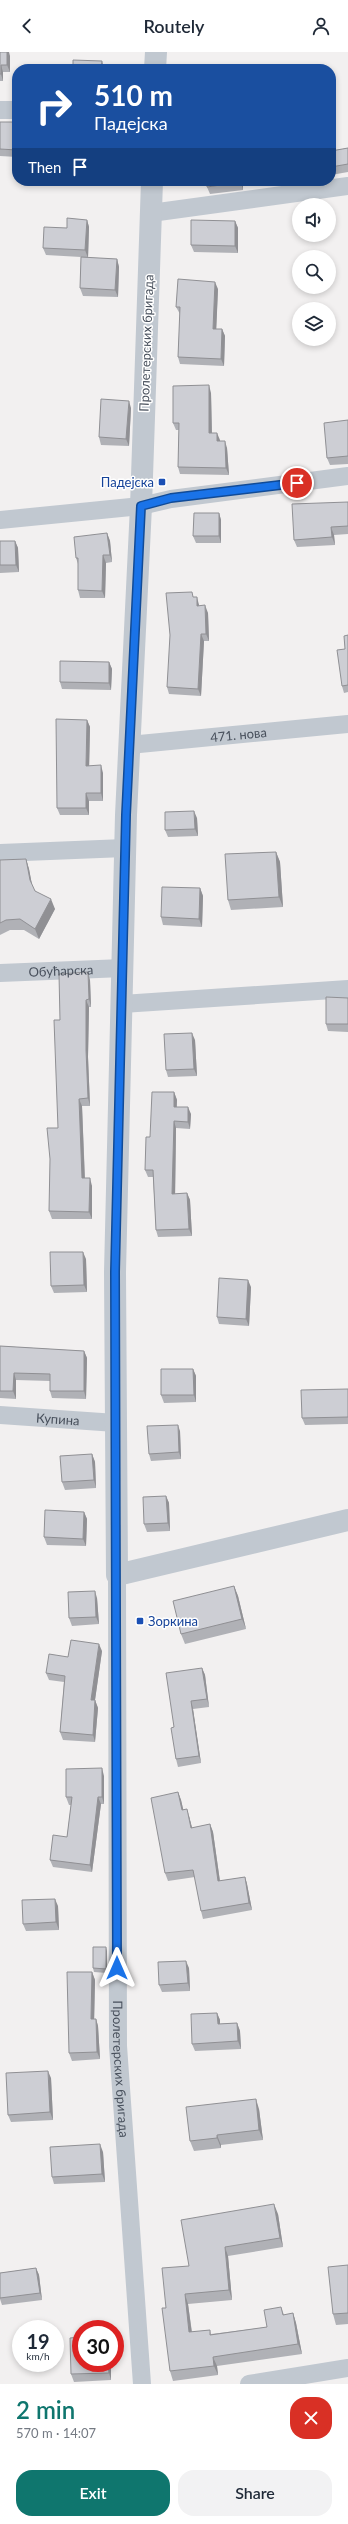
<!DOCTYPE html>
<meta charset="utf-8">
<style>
:root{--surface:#fff;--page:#f2f2f3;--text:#1f2937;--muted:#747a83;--accent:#0f766e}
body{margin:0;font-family:Lato,sans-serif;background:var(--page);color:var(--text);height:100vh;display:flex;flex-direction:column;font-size:15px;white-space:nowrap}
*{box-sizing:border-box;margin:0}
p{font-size:13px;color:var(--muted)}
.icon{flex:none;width:22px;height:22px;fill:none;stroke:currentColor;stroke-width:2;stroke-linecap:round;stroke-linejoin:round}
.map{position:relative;height:2332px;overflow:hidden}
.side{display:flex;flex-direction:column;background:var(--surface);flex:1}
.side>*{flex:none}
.banner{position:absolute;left:12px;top:12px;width:324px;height:122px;border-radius:16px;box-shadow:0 2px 6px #0003;background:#1a4fa0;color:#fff;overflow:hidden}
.controls{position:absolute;left:292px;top:146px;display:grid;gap:8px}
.controls a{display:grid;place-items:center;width:44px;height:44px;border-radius:50%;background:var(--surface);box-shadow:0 2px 6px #0003;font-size:20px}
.speed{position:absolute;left:12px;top:2268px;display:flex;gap:8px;font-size:20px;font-weight:700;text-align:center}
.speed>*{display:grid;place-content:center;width:52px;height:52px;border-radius:50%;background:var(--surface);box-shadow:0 2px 6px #0003;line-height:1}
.speed small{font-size:10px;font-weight:400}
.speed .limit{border:6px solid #d22;background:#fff;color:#111}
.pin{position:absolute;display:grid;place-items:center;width:34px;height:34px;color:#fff;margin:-17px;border:2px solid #fff;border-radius:50%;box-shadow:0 1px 4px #0007}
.me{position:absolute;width:44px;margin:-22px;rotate:0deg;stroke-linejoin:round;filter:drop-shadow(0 0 3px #0008)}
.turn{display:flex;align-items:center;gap:14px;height:84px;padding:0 16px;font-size:18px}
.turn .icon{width:52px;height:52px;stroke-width:2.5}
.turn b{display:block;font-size:28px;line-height:34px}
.then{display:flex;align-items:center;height:38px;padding:0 16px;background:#0003;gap:8px;font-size:15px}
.round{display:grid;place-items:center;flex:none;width:42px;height:42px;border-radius:16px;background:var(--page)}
.headline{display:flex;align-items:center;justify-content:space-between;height:68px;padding:0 16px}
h1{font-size:24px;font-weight:600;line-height:30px;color:var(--accent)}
.action{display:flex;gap:8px;margin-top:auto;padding:8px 16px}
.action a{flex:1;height:46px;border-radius:16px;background:var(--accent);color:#fff;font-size:16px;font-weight:600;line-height:46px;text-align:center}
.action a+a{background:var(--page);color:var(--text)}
header{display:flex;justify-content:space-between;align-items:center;height:52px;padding:0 16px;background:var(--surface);font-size:18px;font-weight:600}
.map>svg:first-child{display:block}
</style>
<header><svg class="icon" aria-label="back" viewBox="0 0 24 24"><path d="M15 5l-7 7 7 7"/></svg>Routely<svg class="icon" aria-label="person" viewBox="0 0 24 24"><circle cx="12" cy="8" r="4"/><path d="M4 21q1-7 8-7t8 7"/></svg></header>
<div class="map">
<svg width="348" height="2332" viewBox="0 0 348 2332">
<rect width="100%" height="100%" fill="#f2f0f0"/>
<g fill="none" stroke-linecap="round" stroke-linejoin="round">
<g stroke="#c1c8d0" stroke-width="18">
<path d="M0 58H17"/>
<path d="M151 161 348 134"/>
<path d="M0 468 141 454 171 447 348 424"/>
<path id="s1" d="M129 693 348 672"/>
<path d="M0 801 125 796"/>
<path id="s2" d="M0 921 123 916"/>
<path d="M122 952 348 937"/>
<path id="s3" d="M0 1363 116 1371"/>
<path id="s4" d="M117 1523 118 1994 142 2332"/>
<path d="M249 2332 348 2316"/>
</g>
<path stroke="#c1c8d0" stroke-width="22" d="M155 17 156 0
M152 129 141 454 126 763 115 1220 117 1523 348 1468"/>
</g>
<path fill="#b0b1b6" d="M0 0 10 4V20H3V29H0Z
M0 70H17V105L0 104Z
M348 96V120L331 123V99Z
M243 129V138L210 142 207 135Z
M275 129H307L277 133Z
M87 168 89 175 88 206 117 207 119 215 118 245 83 244 80 236 81 205 46 203 43 196 67 176Z
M235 169 238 176V201L194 200 191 193Z
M218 237 216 277H222L225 284 224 314 180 312 178 305 180 262 176 255Z
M211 341 212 381 227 396 229 423 180 422 178 415 179 378H176L173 371Z
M131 356 129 394 101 393 99 385Z
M348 368V412L330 413 327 406Z
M348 450V482L334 483 335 493 297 495 294 488Z
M219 461 221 468V491H196L193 484Z
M107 481 110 489 112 510 106 511 105 546H80L78 538V512L76 506Z
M0 489H15L18 496 19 520 0 521Z
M194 545 199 553V554L208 561 209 589H204L201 644 169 642 167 635Z
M348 583V640L344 641 342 634 345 597Z
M109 610 112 617 111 638 62 637 60 630Z
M87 668 90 675 89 714 103 721V749H89V763H60L57 756Z
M197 766 198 784 168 785 165 778Z
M276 800 280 810 283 855 231 858 228 848Z
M26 807 29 817 32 833 35 839 55 857 39 887 24 878H10L0 883V808Z
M200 836 203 844 202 875 163 873 161 865Z
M90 928 91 955H89L88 1005 90 1054H82L85 1126 92 1134V1167H52L49 1159 58 1076 60 968Z
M348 946V980L328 979 326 972Z
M195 988 197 1024 168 1025 166 1018Z
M174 1040 177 1048V1055L191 1062 190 1077 176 1076 175 1142 187 1141 190 1148 192 1184 158 1185 156 1178 153 1125H148L145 1118 150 1085Z
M86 1207 87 1240 54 1241 51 1234Z
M251 1235 249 1274 219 1272 217 1265Z
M0 1294 84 1299 87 1306 86 1347 52 1346 50 1339V1329L16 1328V1347L0 1346Z
M193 1317 196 1324V1350L164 1351 161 1343Z
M348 1337V1372L305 1373 302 1366Z
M180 1379 181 1407 151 1409 149 1402Z
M92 1402 95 1410 96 1436 65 1438 62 1430Z
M166 1444 169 1451 170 1479 147 1480 144 1472Z
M84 1460 87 1467 86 1494 47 1493 44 1485Z
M234 1534 238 1544 246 1577 185 1592 181 1582Z
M97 1546 99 1572 72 1574 69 1566Z
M102 1599 95 1648 98 1656 95 1690 63 1688 60 1680 64 1630 49 1628 46 1621 68 1605Z
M202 1616 205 1623 209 1655 193 1657 201 1711 178 1715 176 1707 174 1675Z
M104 1724V1752H101L92 1820 53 1815 50 1808 67 1785 71 1753H69L66 1745Z
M178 1740 181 1748 183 1757 189 1764 192 1776 210 1772 213 1780 220 1829 245 1825 247 1832 252 1858 203 1867 201 1859 195 1825 168 1829 165 1821Z
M58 1854 59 1878 26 1879 23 1872Z
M107 1899V1921L94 1920 93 1916Z
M189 1916 190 1939 162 1940 159 1933Z
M92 1920 95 1928 94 1967H96L98 1974 100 2007 72 2009 69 2001Z
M217 1961 220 1968V1972L237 1971 240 1979 241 1997 195 1999 192 1992Z
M51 2026 53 2068 11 2070 8 2063Z
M259 2057 263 2088 221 2093V2096L194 2099 190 2089Z
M103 2100 105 2130 54 2132 52 2125Z
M278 2162 283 2195 228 2204 232 2248 188 2252 192 2280 210 2278 211 2282 267 2275 281 2255 284 2263 293 2261 296 2271 302 2302 217 2314 218 2323 173 2329 170 2319 166 2256 189 2214Z
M348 2213V2272L336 2273 333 2262Z
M36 2216 39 2223 42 2248 2 2253 0 2247V2221Z
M111 2311V2328L74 2330 71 2322Z"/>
<path fill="#909094" d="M7 0H9L10 4V20L7 13Z
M102 9 104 16V17H101Z
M1 13 3 20V29L1 22Z
M240 129H243V138L241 130Z
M87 168 89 175 88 206 85 198Z
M235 169 238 176V201L235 194Z
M117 207 119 215 118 245 115 238Z
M215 230 218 237 216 284 213 277Z
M222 277 225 284 224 314 221 307Z
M209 333 211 341 212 388 209 381Z
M129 349 131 356 129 394 126 387Z
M217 381 220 388V396L217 389Z
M225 389 227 396 229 423 226 416Z
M219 461 221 468V491L219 484Z
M331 475 334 483 335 493 332 485Z
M107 481 110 489 112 510 110 503Z
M15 489 18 496 19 520 16 513Z
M103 503 106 511 105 546 102 539Z
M197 545 199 553 200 561 197 554Z
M205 553 208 561 209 589 206 582Z
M201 582 204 589 201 644 198 637Z
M109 610 112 617 111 638 109 631Z
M87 668 90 675 89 721 86 714Z
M101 713 103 721V749L101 741Z
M86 741 89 749V763L86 756Z
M194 759 197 766 198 784 195 777Z
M276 800 280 810 283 855 279 845Z
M26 807 29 817 33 838 30 828Z
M200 836 203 844 202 875 199 867Z
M51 847 55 857 39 887 35 877Z
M88 920 90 928 91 955 89 947Z
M86 948 89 955 88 1005 90 1054 88 1046 86 998Z
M192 981 195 988 197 1024 194 1017Z
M174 1040 177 1048 176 1062 174 1055Z
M79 1047 82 1054 85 1133 82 1126Z
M188 1055 191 1062 190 1077 188 1070Z
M174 1069 176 1076 175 1149 172 1142Z
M90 1126 92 1134V1167L89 1160Z
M187 1141 190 1148 192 1184 189 1177Z
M83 1200 86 1207 87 1240 84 1233Z
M248 1228 251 1235 249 1274 246 1267Z
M84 1299 87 1306 86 1347 84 1339Z
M193 1317 196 1324V1350L194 1343Z
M14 1321 16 1328V1347L13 1339Z
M178 1373 180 1379 181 1407 179 1400Z
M92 1402 95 1410 96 1436 94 1428Z
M166 1444 169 1451 170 1479 168 1471Z
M84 1460 87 1467 86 1494 83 1487Z
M234 1534 238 1544 246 1577 242 1567Z
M95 1539 97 1546 99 1572 96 1565Z
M99 1592 102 1599 94 1655 91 1648Z
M202 1616 205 1623 209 1655 207 1647Z
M95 1648 98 1656 95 1690 93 1683Z
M191 1649 193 1657 201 1711 199 1704Z
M102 1716 104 1724V1752L102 1745Z
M178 1740 181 1748 185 1765 182 1758Z
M98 1745 101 1752 92 1820 90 1813Z
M187 1757 189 1764 194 1783 191 1776Z
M210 1772 213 1780 221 1837 218 1829Z
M245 1825 247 1832 252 1858 249 1851Z
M55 1847 58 1854 59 1878 56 1870Z
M106 1895 107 1899V1921L106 1917Z
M186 1909 189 1916 190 1939 188 1931Z
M92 1920 95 1928 94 1975 91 1967Z
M217 1961 220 1968V1979L218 1972Z
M96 1967 98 1974 100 2007 97 2000Z
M237 1971 240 1979 241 1997 238 1989Z
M48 2019 51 2026 53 2068 50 2060Z
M256 2047 259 2057 263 2088 259 2078Z
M217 2083 221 2093V2096L217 2086Z
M100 2092 103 2100 105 2130 102 2122Z
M274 2152 278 2162 283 2195 280 2186Z
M225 2195 228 2204 232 2248 229 2238Z
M36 2216 39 2223 42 2248 40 2241Z
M185 2242 188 2252 193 2290 189 2280Z
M293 2261 296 2271 302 2302 298 2292Z
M213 2305 217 2314 218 2323 214 2314Z
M108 2311H111V2328L109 2321Z"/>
<path fill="#cdced4" stroke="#909094" d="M0 0H7V13H1V22H0Z
M73 8 102 9 101 17H73Z
M0 70H17V98L0 97Z
M348 96V112L331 115V99Z
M207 129H240L241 130 207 135Z
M67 166 87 168 85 198 43 196 44 175 67 176Z
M191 168 235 169V194L191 193Z
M81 205 117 207 115 238 80 236Z
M178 227 215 230 213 277H222L221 307 178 305 180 255H176Z
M209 333V381H217V389H225L226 416 178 415 179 371H173V334Z
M101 347 129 349 126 387 99 385Z
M348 368V404L327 406 324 371Z
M348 450V474L331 475 332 485 294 488 292 452Z
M194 461H219V484H193Z
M107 481 110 503H103L102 539 78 538V506H76L74 485Z
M0 489H15L16 513H0Z
M192 540 193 545H197V554L205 553 206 582H201L198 637 167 635 170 583 166 541Z
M348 583V633L342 634 337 598 345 597 344 584Z
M60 609 109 610V631L60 630Z
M56 667 87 668 86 714 101 713V741H86V756H57Z
M194 759 195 777 165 778V760Z
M276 800 279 845 228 848 225 802Z
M26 807 30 828 35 839 51 847 35 877 20 867 6 868 0 871V808Z
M162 835 200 836 199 867 161 865Z
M88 920 89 947 86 948V998L88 1046 79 1047 82 1126H90L89 1160 49 1159 50 1107 47 1076H58L54 968H60L59 922Z
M326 945 348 946V972H326Z
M192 981 194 1017 166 1018 164 982Z
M152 1040H174V1055H188V1070L174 1069 172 1142 187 1141 189 1177 156 1178 153 1118H145L146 1085H150Z
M50 1200H83L84 1233 51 1234Z
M219 1226 248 1228 246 1267 217 1265Z
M0 1294 84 1299V1339H50V1322L14 1321 13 1339H0Z
M161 1317H193L194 1343H161Z
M348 1337V1365L302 1366 301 1338Z
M178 1373 179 1400 149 1402 147 1374Z
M92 1402 94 1428 62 1430 60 1404Z
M166 1444 168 1471 144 1472 143 1445Z
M45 1458 84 1460 83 1487 44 1485Z
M234 1534 242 1567 181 1582 173 1549Z
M95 1539 96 1565 69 1566 68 1540Z
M71 1588 99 1592 91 1648H95L93 1683 60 1680 65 1624 46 1621 49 1602 68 1605Z
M202 1616 207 1647 191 1649 199 1704 176 1707 171 1676 174 1675 166 1621Z
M102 1716V1745H98L90 1813 50 1808 53 1783 67 1785 72 1745H66V1717Z
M178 1740 182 1758 187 1757 191 1776 210 1772 218 1829 245 1825 249 1851 201 1859 193 1818 165 1821 151 1746Z
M55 1847 56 1870 23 1872 22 1848Z
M93 1895H106V1917L93 1916Z
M186 1909 188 1931 159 1933 158 1910Z
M67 1920H92L91 1967H96L97 2000 69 2001Z
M217 1961 218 1972 237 1971 238 1989 192 1992 191 1962Z
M48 2019 50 2060 8 2063 6 2021Z
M256 2047 259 2078 217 2083V2086L190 2089 186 2055Z
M100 2092 102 2122 52 2125 50 2095Z
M274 2152 280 2186 225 2195 229 2238 185 2242 189 2280 210 2278V2283L267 2275 264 2258 281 2255 283 2263 293 2261 298 2292 213 2305 214 2314 170 2319 162 2256H166L162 2216 189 2214 181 2168Z
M348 2213V2261L333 2262 328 2215Z
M36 2216 40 2241 0 2246V2221Z
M81 2285V2311H108L109 2321 71 2322 70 2286Z"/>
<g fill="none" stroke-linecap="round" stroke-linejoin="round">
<defs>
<path id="route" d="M117 1916 115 1220 126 763 141 454 171 446 297 431"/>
</defs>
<use href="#route" stroke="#114b97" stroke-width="10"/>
<use href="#route" stroke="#1a73e8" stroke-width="7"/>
</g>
<g fill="#1a4fb4" stroke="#fff" stroke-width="1.5">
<rect x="158" y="426" width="8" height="8" rx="2"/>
<rect x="136" y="1565" width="8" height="8" rx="2"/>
</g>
<g text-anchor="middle" stroke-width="3" stroke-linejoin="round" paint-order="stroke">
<g font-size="13" fill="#48505c" stroke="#fff">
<text transform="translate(146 291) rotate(-88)" y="5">Пролетерских бригада</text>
<text dy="5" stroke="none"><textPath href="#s1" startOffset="110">471. нова</textPath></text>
<text dy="5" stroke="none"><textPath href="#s2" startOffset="61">Обућарска</textPath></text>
<text dy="5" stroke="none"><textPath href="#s3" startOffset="58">Купина</textPath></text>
<text dy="5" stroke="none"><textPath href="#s4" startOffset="494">Пролетерских бригада</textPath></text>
</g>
<g font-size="13" fill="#164399" stroke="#fff" text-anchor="end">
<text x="154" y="435">Падејска</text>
<text x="148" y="1574" text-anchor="start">Зоркина</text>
</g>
</g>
</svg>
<div class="controls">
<a><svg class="icon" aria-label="sound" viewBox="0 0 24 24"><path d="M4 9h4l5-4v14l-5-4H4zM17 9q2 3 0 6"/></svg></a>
<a><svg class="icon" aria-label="search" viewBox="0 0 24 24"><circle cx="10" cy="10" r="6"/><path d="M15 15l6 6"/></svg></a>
<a><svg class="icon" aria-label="layers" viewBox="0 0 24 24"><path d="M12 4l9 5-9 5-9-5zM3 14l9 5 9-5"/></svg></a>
</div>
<div class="speed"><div>19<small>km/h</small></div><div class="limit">30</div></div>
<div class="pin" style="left:297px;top:431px;background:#d93025"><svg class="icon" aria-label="arrive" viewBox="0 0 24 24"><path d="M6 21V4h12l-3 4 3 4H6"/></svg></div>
<svg class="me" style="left:117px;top:1916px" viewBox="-20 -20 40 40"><path d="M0-17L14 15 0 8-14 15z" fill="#1a73e8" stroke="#fff" stroke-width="4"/></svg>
<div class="banner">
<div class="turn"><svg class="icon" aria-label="right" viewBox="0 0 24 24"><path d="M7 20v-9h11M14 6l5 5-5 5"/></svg><div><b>510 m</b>Падејска</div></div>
<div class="then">Then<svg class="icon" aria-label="arrive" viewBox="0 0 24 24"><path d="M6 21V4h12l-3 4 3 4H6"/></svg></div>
</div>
</div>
<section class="side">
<div class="headline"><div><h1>2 min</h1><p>570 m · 14:07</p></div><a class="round" style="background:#d93025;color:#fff"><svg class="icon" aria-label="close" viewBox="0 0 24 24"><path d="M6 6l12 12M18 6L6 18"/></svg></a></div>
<div class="action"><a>Exit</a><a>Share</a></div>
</section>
